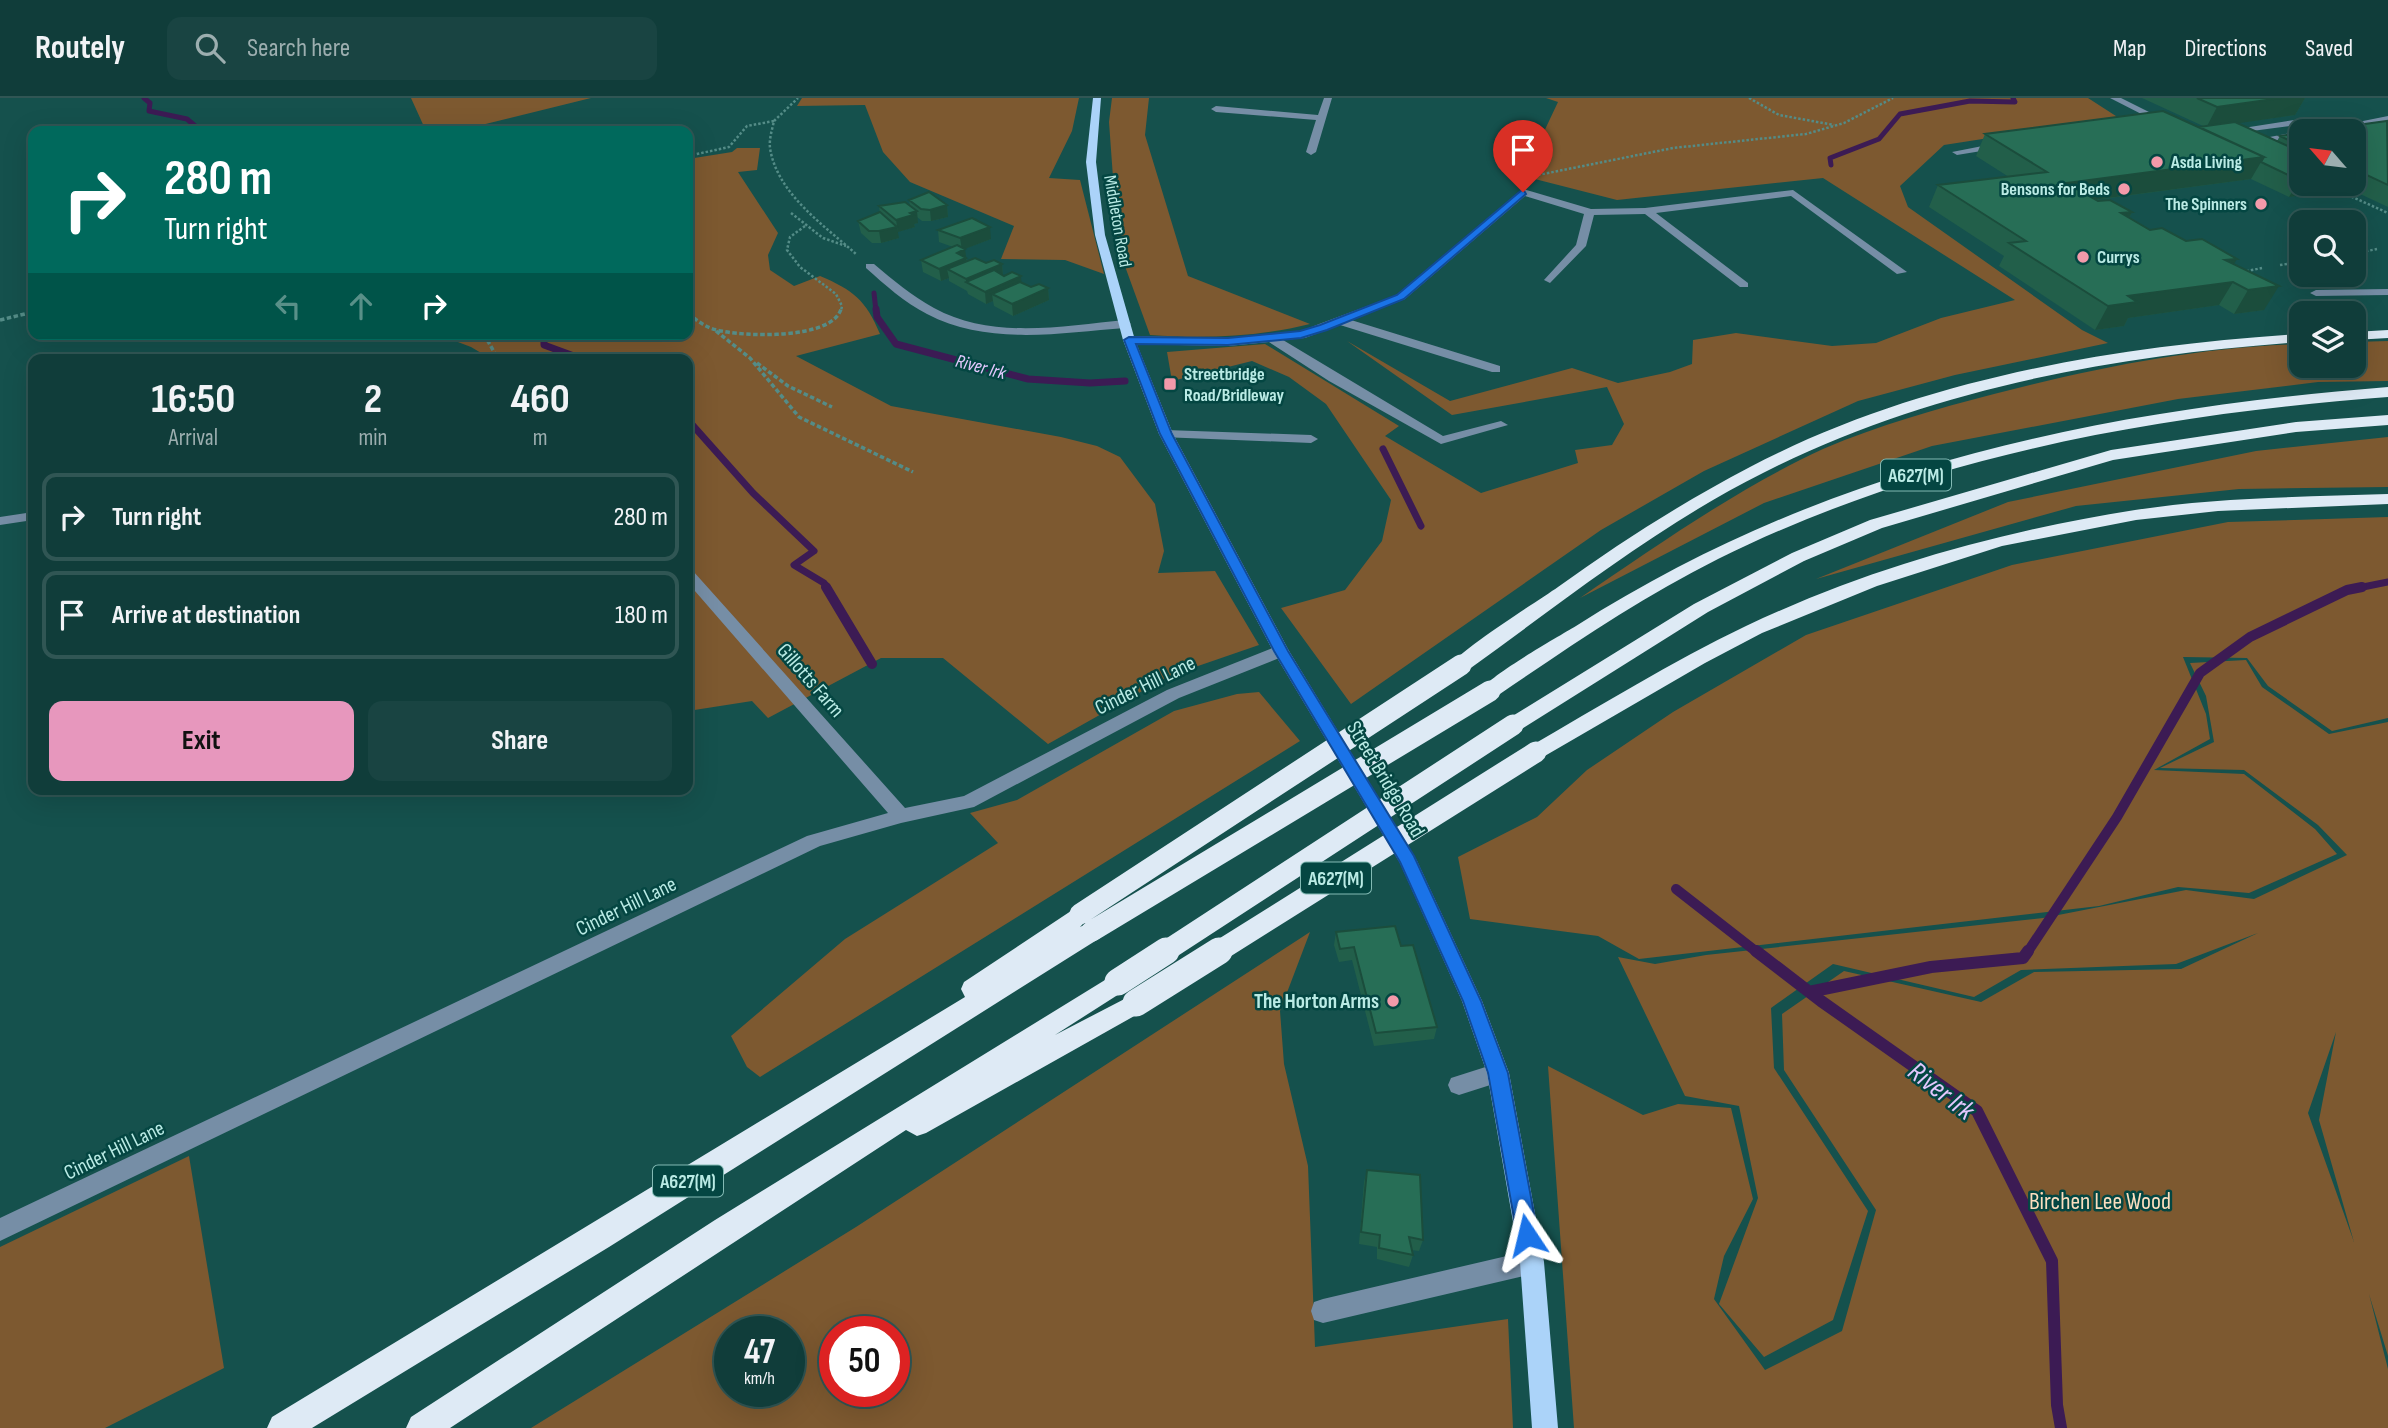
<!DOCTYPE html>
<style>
:root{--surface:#103d3a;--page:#194442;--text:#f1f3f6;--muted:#9caeaf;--line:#305654;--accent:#e797bd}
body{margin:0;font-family:"Sofia Sans Condensed",sans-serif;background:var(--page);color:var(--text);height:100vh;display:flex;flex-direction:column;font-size:26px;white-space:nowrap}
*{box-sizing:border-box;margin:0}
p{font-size:23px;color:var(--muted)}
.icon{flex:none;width:38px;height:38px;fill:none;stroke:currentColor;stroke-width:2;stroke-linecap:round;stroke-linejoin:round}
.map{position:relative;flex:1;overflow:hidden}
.drawer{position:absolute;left:28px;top:256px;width:665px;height:441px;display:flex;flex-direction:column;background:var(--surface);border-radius:14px;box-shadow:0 7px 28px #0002,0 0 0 2px var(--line)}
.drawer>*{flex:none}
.hud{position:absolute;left:28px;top:28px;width:665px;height:214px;border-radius:14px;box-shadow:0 7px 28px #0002,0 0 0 2px var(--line);background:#00695c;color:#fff;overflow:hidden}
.needle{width:46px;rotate:298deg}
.buttons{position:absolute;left:2289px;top:21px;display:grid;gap:14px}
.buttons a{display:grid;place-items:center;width:77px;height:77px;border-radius:14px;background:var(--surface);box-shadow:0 7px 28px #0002,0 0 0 2px var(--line);font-size:35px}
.speed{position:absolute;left:714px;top:1218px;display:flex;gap:14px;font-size:35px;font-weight:700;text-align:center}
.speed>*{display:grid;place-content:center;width:91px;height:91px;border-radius:50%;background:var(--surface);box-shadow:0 7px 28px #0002,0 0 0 2px var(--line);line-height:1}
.speed small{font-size:18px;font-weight:400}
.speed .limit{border:10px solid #d22;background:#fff;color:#111}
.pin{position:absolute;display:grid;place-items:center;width:60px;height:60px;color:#fff;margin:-72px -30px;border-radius:50% 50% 50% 0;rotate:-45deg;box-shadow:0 0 7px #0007}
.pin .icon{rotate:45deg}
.me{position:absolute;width:77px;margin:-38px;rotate:350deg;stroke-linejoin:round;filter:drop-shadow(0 0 5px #0008)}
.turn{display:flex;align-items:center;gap:24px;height:147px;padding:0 21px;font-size:32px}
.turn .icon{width:91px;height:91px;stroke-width:2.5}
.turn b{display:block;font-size:49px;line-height:60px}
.lanes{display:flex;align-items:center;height:66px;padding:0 21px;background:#0003;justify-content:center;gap:35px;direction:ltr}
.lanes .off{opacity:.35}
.eta{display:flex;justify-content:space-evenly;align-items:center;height:119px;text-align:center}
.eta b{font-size:42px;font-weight:700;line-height:49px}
.button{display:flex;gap:14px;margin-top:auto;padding:14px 21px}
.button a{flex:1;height:80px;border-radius:14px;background:var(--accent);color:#111;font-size:28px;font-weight:700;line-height:80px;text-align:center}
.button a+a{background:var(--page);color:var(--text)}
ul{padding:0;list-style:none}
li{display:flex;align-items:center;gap:21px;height:88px;margin:0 14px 10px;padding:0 7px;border:4px solid var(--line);border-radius:14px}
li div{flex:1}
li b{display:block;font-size:26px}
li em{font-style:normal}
header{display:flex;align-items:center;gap:42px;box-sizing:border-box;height:98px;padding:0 35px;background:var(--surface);border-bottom:2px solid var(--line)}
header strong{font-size:33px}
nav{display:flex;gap:38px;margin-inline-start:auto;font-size:24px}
.search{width:490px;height:63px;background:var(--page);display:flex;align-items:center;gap:18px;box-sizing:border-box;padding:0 24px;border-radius:14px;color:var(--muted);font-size:26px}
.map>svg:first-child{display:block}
</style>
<header>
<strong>Routely</strong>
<div class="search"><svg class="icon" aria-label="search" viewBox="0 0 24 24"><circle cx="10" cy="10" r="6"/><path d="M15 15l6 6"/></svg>Search here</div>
<nav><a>Map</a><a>Directions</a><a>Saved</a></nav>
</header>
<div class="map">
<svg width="2388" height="1330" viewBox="0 0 2388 1330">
<rect width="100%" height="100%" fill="#15514d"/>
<path fill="#7d5930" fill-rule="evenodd" d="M411 0H591L457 33H426Z
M802 0H1079L1072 33 1049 80 1080 82 1104 176 1065 162 1001 161 1014 128 910 84 883 54 865 7 797 8Z
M1112 0H1149L1145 37 1188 178 1310 226C1258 239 1203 241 1150 237L1118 149 1109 24Z
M1546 0H2088L2119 20 1944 47 1900 88 1908 109 2082 232 2108 245 1955 277 1858 303 1704 373 1601 432 1351 606 1281 510 1345 492 1382 443 1391 402 1326 306 1289 279 1252 263 1172 283 1167 254 1265 246 1399 328 1385 338 1481 395 1578 365 1575 352 1612 347 1624 326 1607 289 1452 317 1347 243 1450 303 1572 270 1618 285 1670 274 1692 266 1693 242 1736 235 1832 248 1876 245 1941 220 2015 202 1823 80 1617 102 1523 78 1558 4Z
M737 50H760L757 72 738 74 778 135 768 157 770 172 794 188 820 178C853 192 866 202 880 236L796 258 891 308 1061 339 1097 348 1120 359 1155 406 1164 453 1158 475 1215 473 1259 547 1169 578 1048 646 943 560H881L768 620 752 603 688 613V261H507L488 259 471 249 437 236H688V61L732 54Z
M2388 243V283L2318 284 2178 301 1932 348 1764 405 1580 500C1656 448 1740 389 1823 351 1879 327 1936 311 1994 296 2094 270 2198 249 2301 246V268H2354V244Z
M2388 339V389L2239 391 2076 408 1816 481 2008 404 2256 353Z
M2388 419V620L2332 633 2268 588 2247 560 2183 559 2206 616 2210 641 2154 672 2244 676 2315 731 2337 756 2249 795 2178 789 2099 808 1639 861 1598 838 1470 821 1458 759 1537 719 1587 672 1673 614 1806 537 2012 467 2228 424Z
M2246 562 2262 589 2329 636 2388 624V1258L2369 1196 2388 1271V1330H1574L1548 968 1643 1017 1678 1006 1731 1010 1753 1101 1724 1158 1714 1201 1765 1272 1842 1233 1876 1112 1784 972 1782 916 1844 873 1981 904 2034 874 2181 871 2258 835 2176 866 2021 872 1974 899 1833 866 1771 910 1774 970 1868 1113 1833 1222 1764 1259 1719 1206 1758 1100 1739 1008 1685 998 1618 859 1655 866 1706 857 2043 820 2186 792 2254 801 2347 757 2318 727 2244 672 2160 670 2214 644 2206 598 2190 565ZM2336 934 2319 1022 2354 1144 2308 1015Z
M1259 594 1300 643 760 979 747 969 731 938 845 841 998 745 970 715 1017 702 1174 613 1237 596Z
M1310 834 1280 913 1284 966 1308 1068 1315 1249 1508 1221 1513 1330H531L856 1129ZM730 1234H789V1293H730ZM835 1234H894V1293H835Z
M189 1058 224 1270 105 1330H0V1149Z"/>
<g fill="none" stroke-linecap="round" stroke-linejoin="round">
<path stroke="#3c1b54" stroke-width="5" d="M144 0 150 5 149 13 187 21 201 33
M1831 67 1830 60 1879 41 1900 16 1970 3 2015 4 2013 0
M874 195 876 213"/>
<path stroke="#3c1b54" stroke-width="7" d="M876 211 877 219 896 246 1028 281 1090 285 1125 283
M544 236V247L582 261
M688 322 753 395 814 453 794 467 824 485 828 491
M1383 351 1421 428
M2353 491 2388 484"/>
<path stroke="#3c1b54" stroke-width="10" d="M826 489 872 566
M1676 791 1758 855
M2027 855 2117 719 2200 575 2250 539 2347 492 2362 489"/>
<path stroke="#3c1b54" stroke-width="12" d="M1756 853 1821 903 1977 1013 2052 1163 2057 1307 2061 1330
M1809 894 1931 869 2023 860 2028 853"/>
<path stroke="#548c87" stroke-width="2.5" stroke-dasharray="2.5 2" stroke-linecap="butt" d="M1749 0 1779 17 1834 27
M774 23 798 0
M688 58 729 49 747 28 774 23C772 32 769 41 770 50 777 96 825 128 856 156
M1538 77 1673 50 1806 36 1844 25 1893 0
M2339 93 2388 115
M791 115 823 140 846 148
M805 128 790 139 787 152 800 169 836 196 842 208 841 213
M2357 155 2377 151
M2280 167 2301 164
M2242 174 2262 170"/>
<path stroke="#548c87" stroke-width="3.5" stroke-dasharray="4.5 2.5" stroke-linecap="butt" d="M688 216C697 222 706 230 717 232 743 239 832 242 841 211
M0 222 33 214
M716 233 750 260 799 319 913 374
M484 236 498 261
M757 265 788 288 832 309"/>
<path fill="#768ea6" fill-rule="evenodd" d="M1324 0H1332L1316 54 1311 57 1306 54 1316 22 1216 14 1211 11 1216 8 1318 17Z
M2110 0H2121L2167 23 2159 25Z
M2388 18V24L2340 33 2335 30 2337 28 2314 25 2229 36 2224 33 2314 19 2353 25Z
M2301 33V39L2259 45 2254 42Z
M2003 44 2008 47 2006 49 1957 57 1952 54Z
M1523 91 1591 111 1645 110 1793 92 1907 174 1897 176 1791 98 1656 115 1748 185V189H1740L1645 116 1594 117 1586 148 1550 185 1544 182 1576 147 1584 116 1525 98 1405 201 1351 222 1500 268V274H1492L1340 227 1305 240 1283 242 1443 338 1501 323 1508 327 1441 346 1329 283 1269 244 1228 248 1129 246 1123 242 1129 238 1228 240 1299 234 1319 226 1397 197Z
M866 166H874C893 182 912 198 934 210 992 242 1063 228 1125 222L1131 226 1125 230C1060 235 988 248 927 216 904 204 885 187 866 170Z
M2388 191V197L2316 198 2310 195 2316 192Z
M1166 332 1311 337 1318 341 1311 345 1161 339 1159 336Z
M33 414V422L0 427V419Z
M688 471 693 473 905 710 964 698 1167 592 1275 549 1281 548 1289 553 1287 557 1179 600 974 709 901 725 820 748 0 1143V1120L807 738 888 715 688 485Z
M1498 965 1506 968 1509 975 1506 982 1459 997 1451 994 1448 987 1451 980Z
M1532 1152 1540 1156 1544 1164 1540 1172 1532 1176 1323 1225 1314 1222 1311 1213 1314 1204 1323 1201Z"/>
<path fill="#abd3f9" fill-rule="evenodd" d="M1093 0H1101L1096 64 1105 137 1135 242 1173 336 1289 553 1417 763 1482 903 1509 975 1544 1164 1558 1330H1532L1520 1164 1487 975 1462 903 1400 765 1273 553 1159 336 1123 242 1095 137 1086 64Z"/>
<path fill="#deeaf5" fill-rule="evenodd" d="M2388 232V240L2354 242V234Z
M2301 236V244C2117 257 1930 290 1763 375 1657 428 1564 503 1468 572H1454L1451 567C1461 551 1538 503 1558 489 1619 445 1683 404 1750 369 1918 281 2114 248 2301 236Z
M2388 289V299C2156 317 1928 357 1718 461 1640 500 1569 549 1497 598H1483L1480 593C1490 577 1556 540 1576 528 1828 368 2094 313 2388 289Z
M2388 317V327L2296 334 2113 362 1882 430 1804 463 1708 514 1520 632H1506L1503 627 1506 622 1694 506 1792 455 1870 422 2111 352 2296 324Z
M2388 396V406L2218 413 2136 422 2002 448 1877 488 1762 535 1705 565 1543 659H1529L1526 654 1529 649C1600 608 1671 564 1746 528 1868 470 2002 433 2135 412 2218 399 2304 399 2388 396Z
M1080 807 1088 809 1092 816 1080 829 1092 823 1100 826 1104 833 1100 840 609 1149 312 1330H267L272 1319 965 899 961 891 964 884Z
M1118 874 1127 877 1130 884 1127 891 1055 937 1136 895 1145 898 1148 905 1145 912 926 1035 917 1038 906 1032 450 1330H406L411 1319 715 1122Z"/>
<path stroke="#deeaf5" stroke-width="21" d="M1080 816 1461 567
M1092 833 1490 593
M1163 855 1513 627
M1216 855 1536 654"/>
<path stroke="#deeaf5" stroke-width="27" d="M1118 884 1166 853
M1136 905 1219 853"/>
</g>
<path fill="#225f4a" d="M2142 0H2305L2295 17 2237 25 2277 43 2280 38 2301 35V86H2354V33L2388 23V109L2341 87 2334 98 2311 100 2303 97 2289 99 2251 81 2095 102 2132 114 2129 120 2150 132 2186 143 2233 166 2264 212 2234 216 2219 207 2128 220 2124 228 2095 232 1999 168 2004 158 1929 109 1938 87 2009 79 1976 58 1985 36 2203 28Z
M909 102 947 107 948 119 931 123H922L917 119 918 125 914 126 915 129 897 134 899 140 881 145H872L861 135 858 123 880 115 879 108H910Z
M938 132 991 141 964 151 967 163 1002 166 1003 177 1031 189 1048 190 1049 202 1013 218 994 208 993 203 986 206 968 196 967 193 949 183V180L941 183 923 174 921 162 953 149 939 144Z
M1336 834 1401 848 1437 929 1434 941 1374 948 1352 862 1339 864 1334 847Z
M1367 1072 1423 1142 1419 1153 1411 1152 1413 1157 1409 1169 1377 1161V1149L1359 1146 1364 1084Z"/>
<path fill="#1b4d3c" d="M2281 0H2305L2295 17 2206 30 2217 9Z
M2264 59 2251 81 2055 107 2066 85Z
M2299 82H2301V86H2310L2303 97 2289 99Z
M947 107 948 119 931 123 930 112Z
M917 113 918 125 914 126 915 129 898 134 896 122 910 115Z
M2132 114 2121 136V115Z
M897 129 899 140 881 145 879 133Z
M990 129 991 141 962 152 960 140Z
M965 151 968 172 947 171 949 180 941 183 939 171 957 155Z
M2237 161 2223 184 2225 162Z
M1002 166 1003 178 966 184V181Z
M1021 178 1022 191 992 196 993 203 986 206 985 194Z
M2233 184 2219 207 2128 220 2124 228 2095 232 2108 208 2128 198Z
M2279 188 2264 212 2234 216 2248 192Z
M1048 190 1049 202 1013 218 1012 206Z"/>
<path fill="#276e56" stroke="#1b4d3c" stroke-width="2" d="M2197 0H2281L2217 9Z
M2163 13 2264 59 2066 85 2098 103 2110 102 2132 114 2121 115 2150 132 2162 130 2186 143 2202 141 2237 161 2225 162 2279 188 2248 192 2233 184 2128 198 2137 204 2108 208 2009 145 2026 143 1938 87 2047 74 1985 36Z
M2387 23 2388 87 2354 71V33H2314Z
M2235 24 2301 54V82H2299L2261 64 2264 59 2199 29Z
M2301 35V48L2280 38Z
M929 94 947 107 930 112 921 111 909 102Z
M905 104 917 113 910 115 913 117 896 122 879 108Z
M880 114 897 129 879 133H869L858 123Z
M972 120 990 129 960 140 938 132Z
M957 147 965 151 957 155 966 160 939 171 921 162Z
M975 160 986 165 994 162 1002 166 966 181 947 171Z
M994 172 1004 178 1012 174 1021 178 985 194 966 184Z
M1020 184 1031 189 1039 186 1048 190 1012 206 992 196Z
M1395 828 1401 848 1413 847 1437 929 1376 935 1354 849 1340 851 1336 834Z
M1367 1072 1420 1077 1423 1142 1409 1139 1413 1157 1379 1150 1380 1137 1361 1134Z"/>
<path fill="#1a73e8" stroke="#114b97" stroke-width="2" d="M1523 91 1526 96 1404 201 1327 232 1301 240 1228 247 1136 246 1172 336 1288 553 1414 758 1481 903 1508 975 1538 1137 1535 1144 1527 1147 1520 1144 1517 1137 1488 975 1463 903 1400 764 1274 553 1160 336 1124 242 1129 239 1228 240 1300 233 1320 227 1397 197Z"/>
<g fill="#f39aaa" stroke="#044642" stroke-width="2.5">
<circle cx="2157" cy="64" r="7"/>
<circle cx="2124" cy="91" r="7"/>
<circle cx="2261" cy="106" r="7"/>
<circle cx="2083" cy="159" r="7"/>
<rect x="1163" y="279" width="14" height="14" rx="3.5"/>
<circle cx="1393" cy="903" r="7"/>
</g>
<g text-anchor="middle" stroke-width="5" stroke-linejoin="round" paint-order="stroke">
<g font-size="18" font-weight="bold" fill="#baebe5" stroke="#044642" text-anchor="start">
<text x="2171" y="70">Asda Living</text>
<text x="2110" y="97" text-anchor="end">Bensons for Beds</text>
<text x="2247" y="112" text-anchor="end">The Spinners</text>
<text x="2097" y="165">Currys</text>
<text x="1184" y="282">Streetbridge<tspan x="1184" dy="21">Road/Bridleway</tspan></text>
</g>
<g font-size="18" fill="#baebe5" stroke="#044642">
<text transform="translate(1118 123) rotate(80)" y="6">Middleton Road</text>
</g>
<g font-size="19" font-style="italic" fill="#e4c8fe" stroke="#044642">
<text transform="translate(981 268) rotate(15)" y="7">River Irk</text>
</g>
<g fill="#044642" stroke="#83bab4" stroke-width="2">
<rect x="1881" y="361.5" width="70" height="31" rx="5"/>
<rect x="1301" y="764.5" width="70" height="31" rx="5"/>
<rect x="653" y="1067.5" width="70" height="31" rx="5"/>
</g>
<g font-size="19" font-weight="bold" fill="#baebe5">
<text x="1916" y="384">A627(M)</text>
<text x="1336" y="787">A627(M)</text>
<text x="688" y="1090">A627(M)</text>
</g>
<g font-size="21" fill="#baebe5" stroke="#044642">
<text transform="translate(811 582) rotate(49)" y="7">Gillotts Farm</text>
<text transform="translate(1145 587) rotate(-26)" y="7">Cinder Hill Lane</text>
<text transform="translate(1386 681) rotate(59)" y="7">Street Bridge Road</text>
<text transform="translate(626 808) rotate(-26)" y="7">Cinder Hill Lane</text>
<text transform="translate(114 1052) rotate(-26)" y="7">Cinder Hill Lane</text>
</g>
<g font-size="21" font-weight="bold" fill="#baebe5" stroke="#044642" text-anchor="end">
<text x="1379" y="910">The Horton Arms</text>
</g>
<g font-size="24" fill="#fcdebf" stroke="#044642">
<text x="2100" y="1111">Birchen Lee Wood</text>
</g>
<g font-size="28" font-style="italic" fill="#e4c8fe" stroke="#044642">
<text transform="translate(1942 992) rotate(38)" y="10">River Irk</text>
</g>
</g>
</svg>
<div class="buttons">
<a><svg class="needle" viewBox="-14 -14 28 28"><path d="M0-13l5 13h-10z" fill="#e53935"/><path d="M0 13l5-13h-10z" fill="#9caeaf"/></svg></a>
<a><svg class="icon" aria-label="search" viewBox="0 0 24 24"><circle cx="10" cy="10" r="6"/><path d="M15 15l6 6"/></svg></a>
<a><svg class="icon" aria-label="layers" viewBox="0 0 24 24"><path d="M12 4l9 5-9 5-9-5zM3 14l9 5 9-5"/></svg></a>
</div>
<div class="speed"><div>47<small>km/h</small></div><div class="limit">50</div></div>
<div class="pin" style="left:1523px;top:94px;background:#d93025"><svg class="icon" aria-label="arrive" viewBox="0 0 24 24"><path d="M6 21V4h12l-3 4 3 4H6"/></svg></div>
<svg class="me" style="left:1527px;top:1137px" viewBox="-20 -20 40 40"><path d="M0-17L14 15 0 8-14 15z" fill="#1a73e8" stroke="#fff" stroke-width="4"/></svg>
<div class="hud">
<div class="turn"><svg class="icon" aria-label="right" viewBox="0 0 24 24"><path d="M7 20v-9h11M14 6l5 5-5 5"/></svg><div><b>280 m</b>Turn right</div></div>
<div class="lanes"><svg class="icon off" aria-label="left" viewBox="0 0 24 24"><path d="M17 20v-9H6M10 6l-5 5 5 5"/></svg><svg class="icon off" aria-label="ahead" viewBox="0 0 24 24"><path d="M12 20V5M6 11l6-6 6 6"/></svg><svg class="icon" aria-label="right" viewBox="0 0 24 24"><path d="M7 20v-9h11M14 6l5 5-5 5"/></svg></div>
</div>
<section class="drawer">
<div class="eta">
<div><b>16:50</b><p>Arrival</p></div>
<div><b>2</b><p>min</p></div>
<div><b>460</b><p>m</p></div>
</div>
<ul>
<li><svg class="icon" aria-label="right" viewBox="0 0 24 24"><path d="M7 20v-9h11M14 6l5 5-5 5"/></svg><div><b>Turn right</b></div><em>280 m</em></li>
<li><svg class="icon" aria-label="arrive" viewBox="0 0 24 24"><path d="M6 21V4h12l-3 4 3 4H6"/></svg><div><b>Arrive at destination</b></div><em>180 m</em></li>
</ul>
<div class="button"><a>Exit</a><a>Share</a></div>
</section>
</div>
